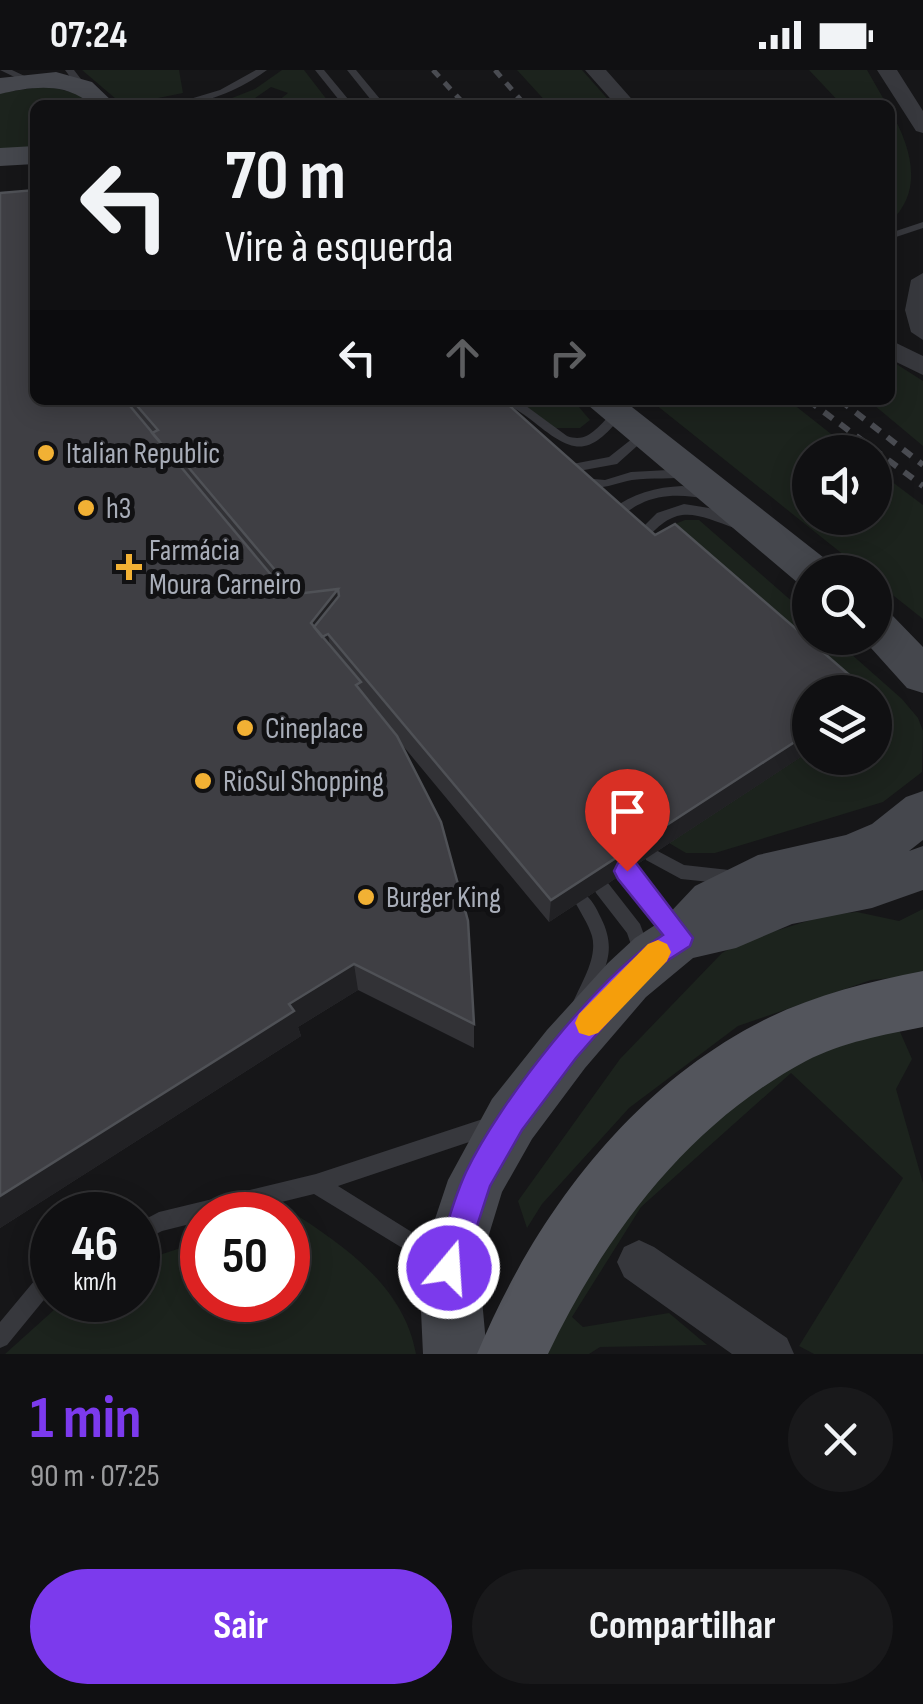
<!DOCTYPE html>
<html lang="pt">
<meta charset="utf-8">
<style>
:root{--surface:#101012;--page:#19191b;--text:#f1f3f6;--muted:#9c9d9f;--line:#303032;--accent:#7c3aed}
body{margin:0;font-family:"Sofia Sans Condensed",sans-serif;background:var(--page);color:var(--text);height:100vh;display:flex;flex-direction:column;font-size:38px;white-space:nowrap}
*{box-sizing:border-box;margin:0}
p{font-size:32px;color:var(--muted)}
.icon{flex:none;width:55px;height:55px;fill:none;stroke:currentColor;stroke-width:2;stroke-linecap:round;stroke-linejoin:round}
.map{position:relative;height:1284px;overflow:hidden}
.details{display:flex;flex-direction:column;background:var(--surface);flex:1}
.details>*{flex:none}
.hud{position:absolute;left:30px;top:30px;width:865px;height:305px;border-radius:15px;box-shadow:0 5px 25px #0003,0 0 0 2px var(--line);background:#101012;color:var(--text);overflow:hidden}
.buttons{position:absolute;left:792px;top:365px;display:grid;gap:20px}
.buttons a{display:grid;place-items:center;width:100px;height:100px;border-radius:50%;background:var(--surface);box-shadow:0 5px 25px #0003,0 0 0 2px var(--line);font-size:50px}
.speed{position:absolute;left:30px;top:1122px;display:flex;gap:20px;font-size:50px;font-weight:700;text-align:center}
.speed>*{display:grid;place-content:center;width:130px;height:130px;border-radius:50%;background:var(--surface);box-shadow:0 5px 25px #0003,0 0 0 2px var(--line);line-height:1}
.speed small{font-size:25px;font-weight:400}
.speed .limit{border:15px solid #d22;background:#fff;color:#111}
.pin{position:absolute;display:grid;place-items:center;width:85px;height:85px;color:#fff;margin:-102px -42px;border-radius:50% 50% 50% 0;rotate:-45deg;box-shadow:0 0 10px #0007}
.pin .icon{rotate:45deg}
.me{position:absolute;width:110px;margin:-55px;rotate:18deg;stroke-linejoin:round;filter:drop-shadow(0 0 8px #0008)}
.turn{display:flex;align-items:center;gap:35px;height:210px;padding:0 30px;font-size:45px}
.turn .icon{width:130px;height:130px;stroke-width:2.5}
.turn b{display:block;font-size:70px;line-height:85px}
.lanes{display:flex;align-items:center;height:95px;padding:0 30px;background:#0003;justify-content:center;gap:50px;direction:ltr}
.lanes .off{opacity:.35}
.round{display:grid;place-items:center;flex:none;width:105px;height:105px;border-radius:52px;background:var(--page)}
.summary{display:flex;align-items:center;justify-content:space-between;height:170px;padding:0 30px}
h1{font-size:60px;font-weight:700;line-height:75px;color:var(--accent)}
.cta{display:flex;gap:20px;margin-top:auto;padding:20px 30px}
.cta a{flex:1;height:115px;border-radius:60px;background:var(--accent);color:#fff;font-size:40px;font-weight:700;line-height:115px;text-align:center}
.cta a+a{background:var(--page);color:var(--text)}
.status{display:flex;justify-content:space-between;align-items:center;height:70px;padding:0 50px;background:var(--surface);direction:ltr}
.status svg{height:28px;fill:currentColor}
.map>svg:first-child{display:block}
</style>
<div class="status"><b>07:24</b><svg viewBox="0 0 49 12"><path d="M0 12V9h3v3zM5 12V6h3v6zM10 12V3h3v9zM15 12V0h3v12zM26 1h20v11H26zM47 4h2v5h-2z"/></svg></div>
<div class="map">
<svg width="923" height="1284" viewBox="0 0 923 1284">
<rect width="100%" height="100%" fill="#161618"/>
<path fill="#1c231d" d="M82 0H179L183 23 123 35Z
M282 0H304L331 35H282L278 31 288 23 271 17 252 30 259 35H214L255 19Z
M517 0H582L613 35H549Z
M809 0H867L887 35H842Z
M47 16 83 25 92 35H35V79L0 80V23Z
M890 40C913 80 923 122 890 152Z
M890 290 923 311V376L868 330H890Z
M517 330H573L590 350 580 358H554Z
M650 330H788L854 382H810V448H875V399L923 435V549L875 511V502H865Z
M685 450H699L810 547V568H833L902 629 918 648 923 661 922 702 883 732 715 783H686L669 773 810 681V688H875V622H830L664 465 670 456Z
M923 839V905L871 910 738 956 629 1038 542 1134 527 1158 518 1131 620 989 722 883 746 870 827 845 857 842 899 851Z
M897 955 912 989 896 1019 923 1113V1284H814L799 1276 903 1108 791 1003 641 1137 572 1247 583 1257 669 1243 707 1275 600 1277 589 1284H534L605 1160 750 1003Z
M292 1142C346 1177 404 1217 416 1284H5L65 1230H138V1192L202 1171V1230H288V1145H282Z"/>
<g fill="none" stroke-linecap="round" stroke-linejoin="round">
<path fill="#37383d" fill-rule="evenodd" d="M0 0H12L35 11 27 13Z
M65 0H74L87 17 85 19H79Z
M256 0H267C240 20 205 35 170 35L220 20Z
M315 0H324L353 35H343Z
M347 0H356L385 35H375Z
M923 152V158L890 169V163Z
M503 330H518L567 366C591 375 600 351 617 340L623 344C587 391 571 382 530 349 521 342 511 337 503 330Z
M642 361 646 362V368L617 394 562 404 556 400 562 396 609 387Z
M687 399 693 403 692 406C672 410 652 407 632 410 612 414 594 424 576 412L582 408 605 410 631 402Z
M682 416 708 421 714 425 708 429C685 425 662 423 640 434 629 439 622 448 609 447L607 444C627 425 655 417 682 416Z
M684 434 709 438 742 451 744 454 737 459C695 444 677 432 645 471H635L633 468 635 465 657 443Z
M652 778 684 795 729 800 735 802 737 807 735 812 729 814 681 809 646 790 644 785 646 780Z
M627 794 633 796 681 855 684 860 681 865 675 868 669 865 621 806 619 801 621 796Z
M602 811 608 813 640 854 652 886 649 892 643 894 637 892 627 863 596 823 594 818 596 813Z
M582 823C592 828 596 838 601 848 619 884 602 901 590 935L587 941 581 943 575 941 572 935C580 914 598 889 592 866 588 853 580 842 574 830L576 825Z
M492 1046 499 1048 501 1055 499 1062 338 1116 447 1184 450 1191 447 1198 440 1201 314 1124 228 1145H202V1151L162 1161 138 1173V1153L159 1142 316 1104Z
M52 1195V1220L7 1275 0 1278V1252L45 1198Z"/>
<path fill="#37383d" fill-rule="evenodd" d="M585 0H606L637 35H616Z
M877 0H897L923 41V63L916 61Z
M923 203V270L911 262 905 240 911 210Z
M890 270 923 286V305L890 289Z
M639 1170 654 1177 787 1268 794 1284H732L624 1207 617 1192 624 1177Z"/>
<path fill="#45474d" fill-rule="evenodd" d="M56 2 92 12 116 35C82 35 90 28 64 20 44 15 20 19 0 24V8Z
M35 76V94L0 96V78Z
M582 330H623L828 491 833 502H810V516L798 513Z
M875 538 890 543 923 577V623L907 618 862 568H875Z
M923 721V770L909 781 923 776V820L872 838 792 854 736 878 693 888 646 927 585 998 532 1069 502 1122 479 1197 487 1284H423L419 1197 448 1110 492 1029 547 960 608 893 635 868 663 850 695 816 758 785 846 765 872 754 906 727Z"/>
<path fill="#53555c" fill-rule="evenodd" d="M923 901V957C883 965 843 972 806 991 688 1054 605 1165 548 1284H477C534 1147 629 1018 764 950 814 925 868 912 923 901Z"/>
<path stroke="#4a4c52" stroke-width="5" stroke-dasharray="9 8" stroke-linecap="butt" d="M433 0 465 35
M495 0 525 35"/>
<path stroke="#4a4c52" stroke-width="6" stroke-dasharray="11 9" stroke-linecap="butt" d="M808 330 923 416
M840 330 923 395"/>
</g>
<path fill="#323236" d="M0 123 35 330H503L810 622V681L549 852 399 671 474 954V978L358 920 298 957 301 966 0 1158Z"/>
<path fill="#212124" d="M338 519 342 552 328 564 332 589 311 553Z
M810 662V681L549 852 551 830Z
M354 894 358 920 298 957 301 966 0 1158V1126L289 934Z"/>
<path fill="#3f3f44" stroke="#4f5156" stroke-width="2.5" d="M35 120V330H125L288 525 338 519 311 553 361 612 356 615 397 666 441 752 468 851 474 954 354 894 289 934 294 941 0 1126V123Z
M132 330H503L655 465 675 454 869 622H810V662L551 830 328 564 322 567 314 557 339 526 338 519 288 525 286 522 291 519 173 379 168 382 152 363 158 360Z"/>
<path fill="#7c3aed" stroke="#51269a" stroke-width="2.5" d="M627 790 636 793 693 868 690 876 662 894 636 919 576 988 522 1060 490 1116 460 1208 449 1213 438 1208 434 1198C444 1166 452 1132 466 1102 499 1032 598 906 663 865L618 809 614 801 618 793Z"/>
<path fill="#f59e0b" d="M658 870 667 874 671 882 667 891 598 963 589 966 579 963 575 953 579 944 648 874Z"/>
<g fill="#f2b134" stroke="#111113" stroke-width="4">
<circle cx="46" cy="383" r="10"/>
<circle cx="86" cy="438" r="10"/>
<path d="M124 482h10v10h10v10h-10v10h-10v-10h-10v-10h10z"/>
<circle cx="245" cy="658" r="10"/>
<circle cx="203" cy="711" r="10"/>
<circle cx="366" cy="827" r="10"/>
</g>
<g text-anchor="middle" stroke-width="10" stroke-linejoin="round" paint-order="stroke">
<g font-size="30" fill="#a8adb8" stroke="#111113" text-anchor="start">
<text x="66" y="393">Italian Republic</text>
<text x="106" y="448">h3</text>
<text x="149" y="490">Farmácia<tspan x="149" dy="34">Moura Carneiro</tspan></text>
<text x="265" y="668">Cineplace</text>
<text x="223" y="721">RioSul Shopping</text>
<text x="386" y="837">Burger King</text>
</g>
</g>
</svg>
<div class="buttons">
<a><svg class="icon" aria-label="sound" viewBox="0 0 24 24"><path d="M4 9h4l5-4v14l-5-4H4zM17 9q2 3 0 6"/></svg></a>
<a><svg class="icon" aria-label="search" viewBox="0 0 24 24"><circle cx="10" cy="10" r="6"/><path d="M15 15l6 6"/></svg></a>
<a><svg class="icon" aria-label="layers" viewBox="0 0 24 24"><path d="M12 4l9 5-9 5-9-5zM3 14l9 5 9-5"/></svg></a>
</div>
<div class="speed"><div>46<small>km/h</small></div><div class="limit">50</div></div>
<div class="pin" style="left:627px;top:801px;background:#d93025"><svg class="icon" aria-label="arrive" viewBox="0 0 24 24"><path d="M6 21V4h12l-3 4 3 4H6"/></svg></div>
<svg class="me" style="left:449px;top:1198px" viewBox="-20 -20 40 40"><circle r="17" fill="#7c3aed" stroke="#fff" stroke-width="3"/><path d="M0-11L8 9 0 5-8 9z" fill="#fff"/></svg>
<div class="hud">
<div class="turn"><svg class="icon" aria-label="left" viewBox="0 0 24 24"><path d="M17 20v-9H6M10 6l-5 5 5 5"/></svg><div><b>70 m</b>Vire à esquerda</div></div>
<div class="lanes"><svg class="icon" aria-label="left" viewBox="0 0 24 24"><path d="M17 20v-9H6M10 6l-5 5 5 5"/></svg><svg class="icon off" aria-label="ahead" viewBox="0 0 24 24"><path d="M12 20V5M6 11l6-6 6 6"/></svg><svg class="icon off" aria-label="right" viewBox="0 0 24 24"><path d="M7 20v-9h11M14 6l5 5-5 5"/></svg></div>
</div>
</div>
<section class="details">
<div class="summary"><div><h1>1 min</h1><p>90 m · 07:25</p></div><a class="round"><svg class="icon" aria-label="close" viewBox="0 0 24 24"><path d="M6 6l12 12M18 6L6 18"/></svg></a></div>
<div class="cta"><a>Sair</a><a>Compartilhar</a></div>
</section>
